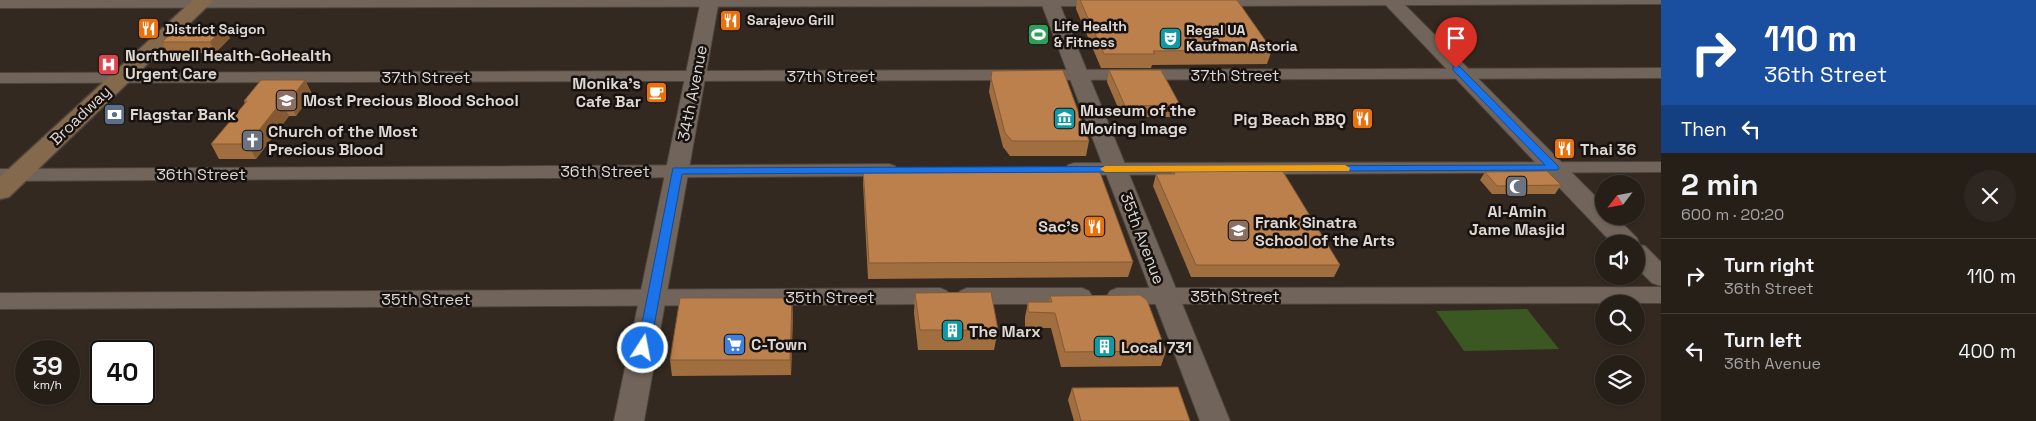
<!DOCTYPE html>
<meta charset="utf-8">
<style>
:root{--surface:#261f18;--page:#2e2721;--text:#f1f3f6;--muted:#a4a2a2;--line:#423d37}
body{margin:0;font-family:"Space Grotesk",sans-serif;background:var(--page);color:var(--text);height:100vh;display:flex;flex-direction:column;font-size:19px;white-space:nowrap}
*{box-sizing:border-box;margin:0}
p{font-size:16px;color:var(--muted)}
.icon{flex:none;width:28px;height:28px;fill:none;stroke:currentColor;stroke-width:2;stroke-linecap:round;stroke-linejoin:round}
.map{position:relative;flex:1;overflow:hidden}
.sheet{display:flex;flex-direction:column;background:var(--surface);width:375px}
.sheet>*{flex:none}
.guide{background:#1a4fa0;color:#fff;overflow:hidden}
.needle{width:32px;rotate:238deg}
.buttons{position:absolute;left:1595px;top:175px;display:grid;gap:10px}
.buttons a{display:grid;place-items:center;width:50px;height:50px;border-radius:50%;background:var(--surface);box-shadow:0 1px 4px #0004,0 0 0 1px var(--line);font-size:25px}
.speed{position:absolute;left:15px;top:340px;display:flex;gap:10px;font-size:25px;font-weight:700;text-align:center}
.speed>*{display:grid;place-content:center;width:65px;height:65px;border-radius:50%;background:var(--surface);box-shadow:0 1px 4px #0004,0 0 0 1px var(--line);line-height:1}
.speed small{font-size:12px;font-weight:400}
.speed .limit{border:2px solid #111;border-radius:8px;background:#fff;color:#111}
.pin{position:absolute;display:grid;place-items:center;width:42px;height:42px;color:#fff;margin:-51px -21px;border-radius:50% 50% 50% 0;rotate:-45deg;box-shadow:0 0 5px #0007}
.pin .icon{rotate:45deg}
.me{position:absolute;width:55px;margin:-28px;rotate:11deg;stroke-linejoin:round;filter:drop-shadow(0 0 4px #0008)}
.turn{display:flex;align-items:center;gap:18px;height:105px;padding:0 20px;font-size:22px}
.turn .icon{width:65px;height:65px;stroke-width:2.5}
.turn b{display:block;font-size:35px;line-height:42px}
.then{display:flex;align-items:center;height:48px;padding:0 20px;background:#0003;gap:10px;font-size:19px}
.round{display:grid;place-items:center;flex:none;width:52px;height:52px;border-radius:26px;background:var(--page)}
.head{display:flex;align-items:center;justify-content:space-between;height:85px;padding:0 20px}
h1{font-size:30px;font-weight:600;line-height:38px}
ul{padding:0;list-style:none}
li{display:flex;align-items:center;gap:15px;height:75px;padding:0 20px;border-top:1px solid var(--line)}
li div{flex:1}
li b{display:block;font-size:19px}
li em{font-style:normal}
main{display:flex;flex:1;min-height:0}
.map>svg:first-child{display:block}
</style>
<main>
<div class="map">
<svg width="1661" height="421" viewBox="0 0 1661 421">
<rect width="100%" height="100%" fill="#332920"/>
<path fill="#3b5722" d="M1527 309 1559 349 1464 351 1436 311Z"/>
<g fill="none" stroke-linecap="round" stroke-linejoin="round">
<defs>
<path id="minor" d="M0 0H1107L1108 2 1101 6 0 8Z
M1208 0H1661V4L1214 6 1209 5 1207 2Z
M1661 68V78L0 83V73Z
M1661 162V172L1074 175 1068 173 1065 169 1068 165 1074 163Z
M889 164 895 166 898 170 895 174 889 176 0 181V169Z
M1661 287V303L1117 304 1110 301 1107 296 1110 291 1117 288Z
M940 288 947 291 950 296 947 301 940 304 0 309V293Z
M967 288H1082L1089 291 1092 296 1089 301 1082 304H967L960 301 957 296 960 291Z"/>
<path id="tertiary" d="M701 0H719L644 421H614Z
M1040 0H1058L1230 421H1200Z
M1381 0H1400L1604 205V216H1615L1637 238 1640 245 1645 246 1661 262V286L1652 283 1636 267V244H1613Z"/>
<path id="secondary" d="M193 0H214L9 197 0 199V177Z"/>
</defs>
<use href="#minor" stroke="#4d443d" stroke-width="2"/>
<use href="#tertiary" stroke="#4d443d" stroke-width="2"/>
<use href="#secondary" stroke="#4d443d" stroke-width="3"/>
<use href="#minor" fill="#71655b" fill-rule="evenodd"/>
<use href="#tertiary" fill="#71655b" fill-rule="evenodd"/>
<use href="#secondary" fill="#84694c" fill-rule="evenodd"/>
</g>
<path fill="#a16e40" d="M1077 0H1237L1272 50 1267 64 1152 65 1151 68H1101L1076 9Z
M230 38 215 53H168L162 42Z
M1109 70 1180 105 1176 117H1122L1107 82Z
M992 71 1089 141 1086 156H1010L1003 147 989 92Z
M305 80 312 94 296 116H289L256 159H219L211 144 245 104 244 101Z
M863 168 1133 262 1128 277 868 279 863 183Z
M1173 170 1340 265 1334 277H1191L1153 186 1156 174H1171Z
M1485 172 1561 185 1555 194H1492L1480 180Z
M915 293 998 330 994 350H918L914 313Z
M1050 296 1166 351 1161 366 1061 367 1051 328H1025V317L1028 302H1049Z
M793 313 791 375 672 376 670 360Z
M1072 388 1190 421H1074L1068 400Z"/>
<path fill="#835a34" d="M225 27 230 38 215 53 210 42Z
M305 80 312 94 296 116 289 101Z
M282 101 289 116 256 159 248 144Z
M792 298 793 313 791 375 790 360Z"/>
<path fill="#bb804b" stroke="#835a34" d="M1080 0H1237L1272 50 1153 51 1155 54H1104Z
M178 27H225L210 42H162Z
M1063 70 1089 141H1012L1005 133 991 78 992 71Z
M1109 70H1161L1180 105 1125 106Z
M261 80H305L289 101H282L248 144H211L247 101H244Z
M1098 167 1133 262 869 263 863 168Z
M1173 170H1282L1340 265H1196L1156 174H1175Z
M1547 171 1561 185 1497 186 1485 172Z
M991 292 998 330H920L915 293Z
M1140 295 1147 300 1166 351 1065 352 1055 313 1028 312V302H1052L1050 296Z
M680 298H792L790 360H670Z
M1178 387 1190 421H1081L1072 388Z"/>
<path fill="#1a73e8" stroke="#114b97" d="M1456 65 1459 66 1558 166 1559 168 1558 170 682 174 650 348 648 352 643 354 639 352 637 348 673 168 1545 165 1453 70V66Z"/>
<path fill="#f59e0b" d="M1345 165 1350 168 1349 171 1105 172 1100 169 1105 166Z"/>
<defs>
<symbol id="restaurant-square" viewBox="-11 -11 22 22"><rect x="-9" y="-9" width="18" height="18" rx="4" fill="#e8710a" stroke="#17120f"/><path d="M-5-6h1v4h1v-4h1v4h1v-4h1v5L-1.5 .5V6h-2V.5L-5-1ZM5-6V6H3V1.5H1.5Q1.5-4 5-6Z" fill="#fff"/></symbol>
<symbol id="stadium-square" viewBox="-11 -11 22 22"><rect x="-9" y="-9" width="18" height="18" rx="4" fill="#2e9e5b" stroke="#17120f"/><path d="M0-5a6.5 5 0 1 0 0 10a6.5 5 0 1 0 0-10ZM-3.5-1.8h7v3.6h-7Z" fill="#fff"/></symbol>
<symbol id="theatre-square" viewBox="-11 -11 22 22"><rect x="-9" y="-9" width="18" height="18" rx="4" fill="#0f9aa8" stroke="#17120f"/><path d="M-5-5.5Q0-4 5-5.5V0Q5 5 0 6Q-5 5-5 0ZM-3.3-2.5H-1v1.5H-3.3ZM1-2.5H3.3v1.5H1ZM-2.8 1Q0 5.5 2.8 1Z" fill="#fff"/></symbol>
<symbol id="hospital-square" viewBox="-11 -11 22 22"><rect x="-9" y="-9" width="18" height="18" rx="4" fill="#e0444e" stroke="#17120f"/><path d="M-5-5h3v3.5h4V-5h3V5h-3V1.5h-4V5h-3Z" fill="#fff"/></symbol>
<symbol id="cafe-square" viewBox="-11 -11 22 22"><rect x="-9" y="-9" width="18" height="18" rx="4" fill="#e8710a" stroke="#17120f"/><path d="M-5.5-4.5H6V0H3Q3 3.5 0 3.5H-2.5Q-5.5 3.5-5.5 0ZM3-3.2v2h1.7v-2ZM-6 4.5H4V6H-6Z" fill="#fff"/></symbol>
<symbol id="school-square" viewBox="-11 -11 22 22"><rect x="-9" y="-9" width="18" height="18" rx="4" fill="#8d6e63" stroke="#17120f"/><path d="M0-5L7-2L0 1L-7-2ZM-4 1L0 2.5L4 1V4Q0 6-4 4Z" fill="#fff"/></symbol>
<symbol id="bank-square" viewBox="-11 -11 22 22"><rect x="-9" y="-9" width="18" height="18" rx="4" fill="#5c6f8a" stroke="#17120f"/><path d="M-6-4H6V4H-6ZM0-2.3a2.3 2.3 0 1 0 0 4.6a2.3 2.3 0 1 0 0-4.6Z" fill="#fff"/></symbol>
<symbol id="museum-square" viewBox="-11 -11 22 22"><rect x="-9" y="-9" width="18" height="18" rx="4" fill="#0f9aa8" stroke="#17120f"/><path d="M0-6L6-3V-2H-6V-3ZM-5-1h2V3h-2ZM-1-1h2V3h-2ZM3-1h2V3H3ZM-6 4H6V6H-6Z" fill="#fff"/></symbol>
<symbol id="church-square" viewBox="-11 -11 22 22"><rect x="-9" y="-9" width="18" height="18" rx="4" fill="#6b7280" stroke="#17120f"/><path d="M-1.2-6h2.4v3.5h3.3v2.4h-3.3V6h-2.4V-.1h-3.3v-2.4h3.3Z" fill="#fff"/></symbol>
<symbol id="mosque-square" viewBox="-11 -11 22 22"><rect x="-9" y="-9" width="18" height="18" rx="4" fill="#6b7280" stroke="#17120f"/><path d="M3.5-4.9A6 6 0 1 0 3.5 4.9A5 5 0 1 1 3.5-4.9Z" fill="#fff"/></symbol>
<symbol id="building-square" viewBox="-11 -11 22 22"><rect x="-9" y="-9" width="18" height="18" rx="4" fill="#0f9aa8" stroke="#17120f"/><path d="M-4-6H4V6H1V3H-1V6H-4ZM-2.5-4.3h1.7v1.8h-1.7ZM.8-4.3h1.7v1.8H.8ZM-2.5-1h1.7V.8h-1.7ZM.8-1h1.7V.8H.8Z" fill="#fff"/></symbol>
<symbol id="supermarket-square" viewBox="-11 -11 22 22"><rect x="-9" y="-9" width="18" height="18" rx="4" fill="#3f7fe0" stroke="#17120f"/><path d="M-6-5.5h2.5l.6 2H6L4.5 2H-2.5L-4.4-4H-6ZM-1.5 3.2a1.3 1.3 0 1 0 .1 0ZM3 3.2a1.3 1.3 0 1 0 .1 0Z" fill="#fff"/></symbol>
</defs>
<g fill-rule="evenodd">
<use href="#restaurant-square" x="718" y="8" width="25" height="25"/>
<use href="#restaurant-square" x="136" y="16" width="25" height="25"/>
<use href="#stadium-square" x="1026" y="22" width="25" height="25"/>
<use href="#theatre-square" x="1158" y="26" width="25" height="25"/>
<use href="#hospital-square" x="96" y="52" width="25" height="25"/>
<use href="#cafe-square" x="644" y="80" width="25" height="25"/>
<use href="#school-square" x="274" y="88" width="25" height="25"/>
<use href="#bank-square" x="102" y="102" width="25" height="25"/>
<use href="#museum-square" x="1052" y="106" width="25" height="25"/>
<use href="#restaurant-square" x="1350" y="106" width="25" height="25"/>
<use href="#church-square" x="240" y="128" width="25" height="25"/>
<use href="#restaurant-square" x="1552" y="136" width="25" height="25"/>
<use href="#mosque-square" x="1504" y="174" width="25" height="25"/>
<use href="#restaurant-square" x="1082" y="214" width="25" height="25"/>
<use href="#school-square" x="1226" y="218" width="25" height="25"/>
<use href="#building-square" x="940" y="318" width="25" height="25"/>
<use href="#supermarket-square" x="722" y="332" width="25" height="25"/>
<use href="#building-square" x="1092" y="334" width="25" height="25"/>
</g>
<g text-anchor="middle" stroke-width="5" stroke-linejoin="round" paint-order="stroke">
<g font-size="14" font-weight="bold" fill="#ded7d2" stroke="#17120f" text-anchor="start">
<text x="747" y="25">Sarajevo Grill</text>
<text x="1054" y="31">Life Health<tspan x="1054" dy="16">&amp; Fitness</tspan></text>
<text x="165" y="34">District Saigon</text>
<text x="1186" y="35">Regal UA<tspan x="1186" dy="16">Kaufman Astoria</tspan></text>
</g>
<g font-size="16" font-weight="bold" fill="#ded7d2" stroke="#17120f" text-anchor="start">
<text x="125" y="61">Northwell Health-GoHealth<tspan x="125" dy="18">Urgent Care</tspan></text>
<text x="641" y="89" text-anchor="end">Monika's<tspan x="641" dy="18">Cafe Bar</tspan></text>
<text x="303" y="106">Most Precious Blood School</text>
<text x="1080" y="116">Museum of the<tspan x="1080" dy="18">Moving Image</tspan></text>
<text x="130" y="120">Flagstar Bank</text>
<text x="1346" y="125" text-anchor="end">Pig Beach BBQ</text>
<text x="268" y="137">Church of the Most<tspan x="268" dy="18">Precious Blood</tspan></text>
<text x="1580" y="155">Thai 36</text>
<text x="1517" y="217" text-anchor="middle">Al-Amin<tspan x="1517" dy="18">Jame Masjid</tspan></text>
<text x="1255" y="228">Frank Sinatra<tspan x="1255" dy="18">School of the Arts</tspan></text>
<text x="1079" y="232" text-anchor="end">Sac's</text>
<text x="969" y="337">The Marx</text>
<text x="751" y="350">C-Town</text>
<text x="1121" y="353">Local 731</text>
</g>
<g font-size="16" fill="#ded7d2" stroke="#17120f">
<text x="1235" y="81">37th Street</text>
<text x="831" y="82">37th Street</text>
<text x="426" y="83">37th Street</text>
<text transform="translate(692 93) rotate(-79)" y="6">34th Avenue</text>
<text transform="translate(80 115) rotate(-44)" y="6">Broadway</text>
<text x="605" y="177">36th Street</text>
<text x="201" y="180">36th Street</text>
<text transform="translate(1143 238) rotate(69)" y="6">35th Avenue</text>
<text x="1235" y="302">35th Street</text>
<text x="830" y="303">35th Street</text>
<text x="426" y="305">35th Street</text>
</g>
</g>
</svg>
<div class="buttons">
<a><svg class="needle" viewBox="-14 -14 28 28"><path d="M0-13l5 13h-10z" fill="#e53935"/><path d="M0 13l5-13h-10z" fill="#a4a2a2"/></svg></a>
<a><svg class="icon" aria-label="sound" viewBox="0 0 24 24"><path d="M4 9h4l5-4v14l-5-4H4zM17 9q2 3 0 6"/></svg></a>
<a><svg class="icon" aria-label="search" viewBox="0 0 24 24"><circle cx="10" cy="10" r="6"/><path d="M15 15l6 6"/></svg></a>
<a><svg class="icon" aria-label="layers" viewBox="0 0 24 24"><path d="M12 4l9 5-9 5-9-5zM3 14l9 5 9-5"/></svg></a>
</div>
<div class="speed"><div>39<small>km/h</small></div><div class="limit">40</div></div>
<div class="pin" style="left:1456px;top:68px;background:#d93025"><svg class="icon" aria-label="arrive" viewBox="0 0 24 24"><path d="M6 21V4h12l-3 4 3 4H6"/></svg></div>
<svg class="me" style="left:643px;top:348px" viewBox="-20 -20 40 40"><circle r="17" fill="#1a73e8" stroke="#fff" stroke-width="3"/><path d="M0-11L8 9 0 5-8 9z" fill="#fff"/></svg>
</div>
<section class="sheet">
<div class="guide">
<div class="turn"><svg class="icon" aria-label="right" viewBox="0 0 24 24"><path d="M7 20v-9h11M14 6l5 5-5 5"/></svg><div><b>110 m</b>36th Street</div></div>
<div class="then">Then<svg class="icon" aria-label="left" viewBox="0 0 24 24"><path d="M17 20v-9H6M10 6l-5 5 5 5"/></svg></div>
</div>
<div class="head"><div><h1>2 min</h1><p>600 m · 20:20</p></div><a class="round"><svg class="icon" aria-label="close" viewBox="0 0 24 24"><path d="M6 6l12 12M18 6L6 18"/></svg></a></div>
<ul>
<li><svg class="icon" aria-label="right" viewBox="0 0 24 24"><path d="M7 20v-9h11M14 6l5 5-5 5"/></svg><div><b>Turn right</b><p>36th Street</p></div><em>110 m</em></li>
<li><svg class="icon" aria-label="left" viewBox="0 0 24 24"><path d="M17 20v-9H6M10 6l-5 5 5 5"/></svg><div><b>Turn left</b><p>36th Avenue</p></div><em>400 m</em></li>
</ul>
</section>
</main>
